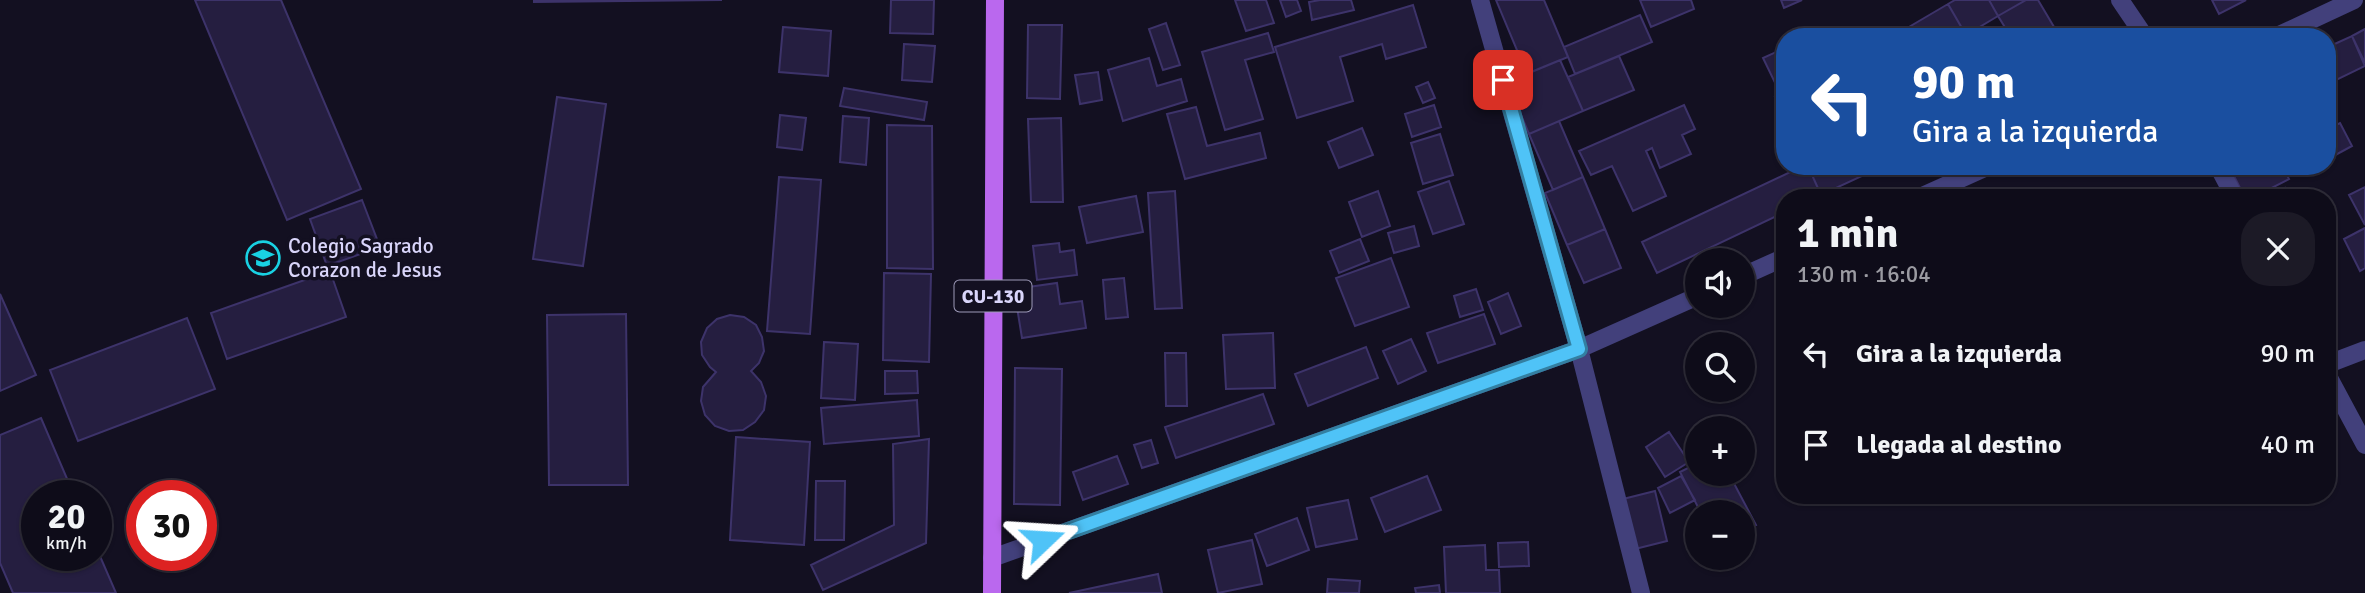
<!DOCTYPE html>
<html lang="es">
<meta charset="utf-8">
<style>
:root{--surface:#0e0c19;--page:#1c1a26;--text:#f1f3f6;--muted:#9b9ba2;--line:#2e2c38}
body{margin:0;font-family:Signika,sans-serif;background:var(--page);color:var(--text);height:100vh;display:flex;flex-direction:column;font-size:26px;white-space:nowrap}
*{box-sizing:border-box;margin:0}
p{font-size:23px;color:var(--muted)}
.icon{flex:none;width:38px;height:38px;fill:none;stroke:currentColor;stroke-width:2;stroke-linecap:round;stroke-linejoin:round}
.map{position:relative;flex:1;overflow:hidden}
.sheet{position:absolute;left:1776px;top:189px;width:560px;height:315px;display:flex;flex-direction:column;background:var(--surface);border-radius:28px;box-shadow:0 2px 5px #0004,0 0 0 2px var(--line)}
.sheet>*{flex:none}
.hud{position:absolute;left:1776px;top:28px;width:560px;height:147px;border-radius:28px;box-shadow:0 2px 5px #0004,0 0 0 2px var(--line);background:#1a4fa0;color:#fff;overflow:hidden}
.tools{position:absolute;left:1685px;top:248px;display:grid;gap:14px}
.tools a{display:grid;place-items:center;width:70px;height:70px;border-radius:50%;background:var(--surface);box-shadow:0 2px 5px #0004,0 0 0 2px var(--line);font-size:35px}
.speed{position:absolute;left:21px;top:480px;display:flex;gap:14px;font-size:35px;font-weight:700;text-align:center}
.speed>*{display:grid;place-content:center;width:91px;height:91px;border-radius:50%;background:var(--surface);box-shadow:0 2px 5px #0004,0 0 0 2px var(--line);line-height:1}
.speed small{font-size:18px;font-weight:400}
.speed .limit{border:10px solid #d22;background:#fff;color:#111}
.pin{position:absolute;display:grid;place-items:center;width:60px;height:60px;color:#fff;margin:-30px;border-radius:14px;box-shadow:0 4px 10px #0006}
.me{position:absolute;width:77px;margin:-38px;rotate:70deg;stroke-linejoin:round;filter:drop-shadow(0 0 5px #0008)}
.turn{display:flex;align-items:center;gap:24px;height:147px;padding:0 21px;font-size:32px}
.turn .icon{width:91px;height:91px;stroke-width:2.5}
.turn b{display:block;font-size:49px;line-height:60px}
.round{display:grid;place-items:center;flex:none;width:74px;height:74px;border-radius:28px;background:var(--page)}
.headline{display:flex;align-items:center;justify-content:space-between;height:119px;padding:0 21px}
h1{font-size:42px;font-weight:700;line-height:52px}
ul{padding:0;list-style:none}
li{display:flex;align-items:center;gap:21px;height:91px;padding:0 21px}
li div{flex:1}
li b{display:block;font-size:26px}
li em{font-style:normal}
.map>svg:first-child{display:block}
</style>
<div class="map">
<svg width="2365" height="593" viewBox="0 0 2365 593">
<rect width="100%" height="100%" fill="#131021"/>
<path fill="#251e40" stroke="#3d336a" stroke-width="2" d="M195 0H281L361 189 287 220Z
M534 0H722L534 2Z
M891 0H934L933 34 890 33Z
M1235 0H1266L1274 23 1246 31Z
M1280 0H1297L1301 11 1286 17Z
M1320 0H1351L1354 10 1312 20 1309 2Z
M1496 0H1544L1568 57 1527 74Z
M1640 0H1691L1694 9 1651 27Z
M1781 0H1802L1784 8Z
M1955 0H1989L1998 16 1966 35 1948 4Z
M1989 0H2026L1998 16Z
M2026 0H2038L2060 37H2011L1998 16Z
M2212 0H2246L2219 14Z
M1948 4 1967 37H1892Z
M1413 5 1426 47 1386 59 1382 44 1340 57 1353 101 1297 118 1275 47Z
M1640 15 1652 42 1575 74 1564 47Z
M1166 23 1180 65 1163 70 1149 29Z
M1028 25H1062L1060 99 1027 98Z
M783 27 831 31 828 76 779 72Z
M2365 29V63L2352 36Z
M1268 33 1274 52 1245 60 1263 119 1225 130 1202 52Z
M2352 36 2365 66 2328 84V47Z
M904 44 935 46 932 82 902 80Z
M1785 48V93L1781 95 1763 58Z
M1619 56 1634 90 1583 111 1568 77Z
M1149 58 1157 86 1181 79 1187 101 1123 121 1108 70Z
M1560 60 1583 111 1529 134 1507 82Z
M1098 72 1102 100 1080 104 1075 75Z
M1428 82 1435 98 1423 103 1416 87Z
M844 88 927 102 924 120 840 106Z
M1785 93V118L1775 97Z
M557 97 606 104 583 266 533 259Z
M1434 105 1441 127 1412 137 1405 114Z
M1684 105 1695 129 1682 135 1691 154 1660 168 1652 148 1646 151 1666 196 1633 211 1612 166 1591 175 1579 151Z
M1196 107 1207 146 1260 133 1266 158 1185 179 1167 114Z
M780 115 806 118 802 150 777 147Z
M843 116 869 118 866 165 840 162Z
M1061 118 1063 202H1031L1028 119Z
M1559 121 1583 177 1553 190 1529 134Z
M2340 123 2352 146 2328 159V129Z
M887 125 932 126 933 269 887 268Z
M1362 128 1373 155 1339 168 1328 142Z
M1440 134 1453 175 1423 184 1411 143Z
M1803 166H1808L1821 195 1816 198H1785V212L1657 273 1642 242Z
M1808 166H1876L1877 169 1821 195Z
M2229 166H2282L2289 179 2252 198H2245Z
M779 177 821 180 810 334 767 331Z
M1583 177 1605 229 1567 245 1545 193Z
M1449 181 1464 224 1433 234 1418 192Z
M2365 187V225L2349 195Z
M2285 188 2290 198H2267Z
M1175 191 1182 308 1155 309 1148 193Z
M1378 191 1390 226 1362 237 1349 202Z
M1136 196 1143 232 1087 243 1079 207Z
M362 200 380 247 327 266 310 219Z
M1414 226 1419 246 1394 253 1388 233Z
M2365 228V268L2360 271 2344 239Z
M1605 229 1621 268 1584 283 1567 245Z
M1360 239 1369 261 1339 273 1330 251Z
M1059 243 1060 252 1074 250 1077 275 1037 280 1033 246Z
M1391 258 1409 307 1355 326 1336 278Z
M330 271 346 317 227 359 211 313Z
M884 273 931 274 929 362 883 360Z
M1124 278 1128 317 1106 319 1103 280Z
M1057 283 1060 304 1082 301 1086 328 1022 338 1014 289Z
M1476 289 1483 310 1460 317 1454 296Z
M1508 293 1521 326 1501 334 1488 302Z
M0 294 36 375 0 391Z
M626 314 628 485H549L547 315Z
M1484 314 1495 344 1438 363 1427 333Z
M730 315 744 317 756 325 762 337 764 351 759 363 751 371 761 382 766 396 764 410 755 422 743 430 729 431 715 426 705 415 701 401 703 387 716 372 710 367 702 355 701 342 707 328 717 319Z
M187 318 215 389 78 441 50 370Z
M1273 333 1275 388 1226 389 1223 335Z
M1411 339 1426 371 1398 384 1383 351Z
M824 342 858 344 855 400 821 398Z
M1366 347 1378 378 1308 406 1295 374Z
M1165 353H1186L1187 406H1166Z
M1015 368 1062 369 1060 505 1014 504Z
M885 371H917L918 393 885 394Z
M1263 394 1274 424 1176 458 1165 427Z
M917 400 919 436 824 444 821 408Z
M41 418 74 495H37V555H96V547L116 593H13L0 563V435Z
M1669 432 1689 462 1665 477 1646 447Z
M736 437 810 442 804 545 730 540Z
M929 439 926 543 823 590 811 565 894 525 893 444Z
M1151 440 1158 463 1142 468 1134 445Z
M1117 456 1128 484 1083 500 1073 472Z
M1698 463V474H1729L1756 525 1743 532V513H1701L1680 472Z
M1427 476 1441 510 1385 532 1371 498Z
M1681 476 1695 500 1670 513 1658 488Z
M816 481H845L844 540H815Z
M1655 491 1667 541 1631 550 1619 500Z
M1348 500 1357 539 1316 547 1307 508Z
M1297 518 1309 550 1267 566 1255 534Z
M1252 540 1262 584 1218 593 1208 550Z
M1528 542 1529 566 1499 567 1498 543Z
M1485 545 1486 570H1499L1500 593H1446L1444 547Z
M1158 574 1162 593H1069Z
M1328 579 1360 581 1359 593H1327Z
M1439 585 1440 593H1416L1415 588Z"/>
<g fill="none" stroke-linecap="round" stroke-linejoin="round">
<path stroke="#42407b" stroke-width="18" d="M1480 0 1579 349 1641 593
M2120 0 2145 37
M2275 37 2354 0
M2218 166 2235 198
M1918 198 1989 166
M1743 276 1785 257
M2328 364 2365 350
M2328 376 2365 445
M992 558 1579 349 1698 296"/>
<path stroke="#ba68ee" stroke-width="18" d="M992 593 995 0"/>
</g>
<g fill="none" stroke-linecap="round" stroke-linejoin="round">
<defs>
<path id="route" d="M1043 540 1579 349 1503 80"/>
</defs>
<use href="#route" stroke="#337fa1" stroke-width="18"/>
<use href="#route" stroke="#4fc3f7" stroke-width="12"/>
</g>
<defs>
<symbol id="school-ring" viewBox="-11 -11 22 22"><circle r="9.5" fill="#131021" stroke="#19d1e3" stroke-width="1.5"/><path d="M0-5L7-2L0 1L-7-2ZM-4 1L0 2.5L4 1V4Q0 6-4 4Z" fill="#19d1e3"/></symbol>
</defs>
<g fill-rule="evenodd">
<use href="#school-ring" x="244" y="239" width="38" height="38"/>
</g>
<g text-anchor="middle" stroke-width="7" stroke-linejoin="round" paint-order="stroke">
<rect fill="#131021" stroke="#9e9ab9" stroke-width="2" x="954.5" y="280.5" width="77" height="31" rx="5"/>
<g font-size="19" font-weight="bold" fill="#d9d5fa">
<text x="993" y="303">CU-130</text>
</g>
<g font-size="21" fill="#d9d5fa" stroke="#131021" text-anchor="start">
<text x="288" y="253">Colegio Sagrado<tspan x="288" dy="24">Corazon de Jesus</tspan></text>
</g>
</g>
</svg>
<div class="tools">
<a><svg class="icon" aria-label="sound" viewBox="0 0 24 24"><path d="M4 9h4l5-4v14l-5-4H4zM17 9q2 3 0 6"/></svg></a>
<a><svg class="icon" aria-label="search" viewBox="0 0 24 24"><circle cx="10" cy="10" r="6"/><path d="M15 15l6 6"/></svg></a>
<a>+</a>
<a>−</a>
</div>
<div class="speed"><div>20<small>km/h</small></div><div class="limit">30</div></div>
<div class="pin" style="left:1503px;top:80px;background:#d93025"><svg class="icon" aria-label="arrive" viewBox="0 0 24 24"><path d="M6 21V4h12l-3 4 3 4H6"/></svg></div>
<svg class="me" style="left:1043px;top:540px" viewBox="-20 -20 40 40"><path d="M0-17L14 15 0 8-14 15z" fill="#4fc3f7" stroke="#fff" stroke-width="4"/></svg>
<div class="hud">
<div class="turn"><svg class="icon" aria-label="left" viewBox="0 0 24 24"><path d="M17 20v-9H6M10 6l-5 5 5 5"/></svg><div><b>90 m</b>Gira a la izquierda</div></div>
</div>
<section class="sheet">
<div class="headline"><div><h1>1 min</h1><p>130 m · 16:04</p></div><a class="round"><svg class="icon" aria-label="close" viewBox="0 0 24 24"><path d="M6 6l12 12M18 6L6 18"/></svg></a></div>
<ul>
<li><svg class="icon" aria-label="left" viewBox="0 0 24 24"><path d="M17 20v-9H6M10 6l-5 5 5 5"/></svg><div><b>Gira a la izquierda</b></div><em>90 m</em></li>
<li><svg class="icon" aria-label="arrive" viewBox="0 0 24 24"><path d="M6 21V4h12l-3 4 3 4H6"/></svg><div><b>Llegada al destino</b></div><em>40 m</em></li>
</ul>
</section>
</div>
